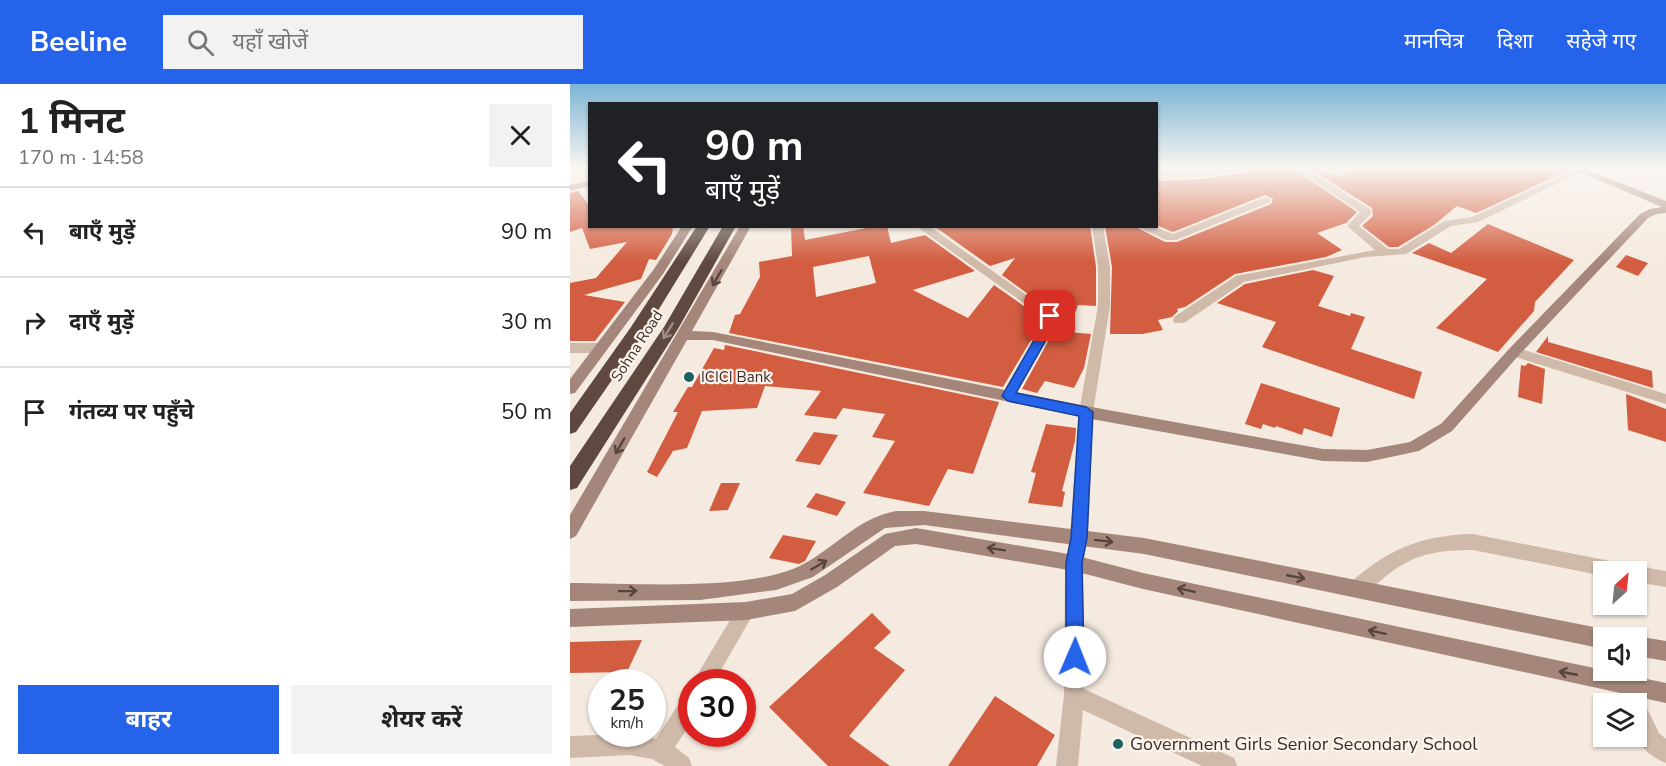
<!DOCTYPE html>
<html lang="hi">
<meta charset="utf-8">
<style>
:root{--surface:#fff;--page:#f2f2f2;--text:#222;--muted:#767676;--line:#e0e0e0;--accent:#2563eb}
body{margin:0;font-family:"Nunito Sans","Noto Sans Devanagari",sans-serif;background:var(--page);color:var(--text);height:100vh;display:flex;flex-direction:column;font-size:22px;white-space:nowrap}
*{box-sizing:border-box;margin:0}
p{font-size:20px;color:var(--muted)}
.icon{flex:none;width:33px;height:33px;fill:none;stroke:currentColor;stroke-width:2;stroke-linecap:round;stroke-linejoin:round}
.map{position:relative;flex:1;overflow:hidden}
.sheet{display:flex;flex-direction:column;background:var(--surface);width:570px}
.sheet>*{flex:none}
.guide{position:absolute;left:18px;top:18px;width:570px;height:126px;border-radius:0px;box-shadow:0 2px 4px #0004;background:#202124;color:#fff;overflow:hidden}
.needle{width:39px;rotate:27deg}
.controls{position:absolute;left:1023px;top:477px;display:grid;gap:12px}
.controls a{display:grid;place-items:center;width:54px;height:54px;border-radius:0px;background:var(--surface);box-shadow:0 2px 4px #0004;font-size:30px}
.speed{position:absolute;left:18px;top:585px;display:flex;gap:12px;font-size:30px;font-weight:700;text-align:center}
.speed>*{display:grid;place-content:center;width:78px;height:78px;border-radius:50%;background:var(--surface);box-shadow:0 2px 4px #0004;line-height:1}
.speed small{font-size:15px;font-weight:400}
.speed .limit{border:9px solid #d22;background:#fff;color:#111}
.pin{position:absolute;display:grid;place-items:center;width:51px;height:51px;color:#fff;margin:-26px;border-radius:12px;box-shadow:0 3px 9px #0006}
.me{position:absolute;width:66px;margin:-33px;rotate:1deg;stroke-linejoin:round;filter:drop-shadow(0 0 4px #0008)}
.turn{display:flex;align-items:center;gap:21px;height:126px;padding:0 18px;font-size:27px}
.turn .icon{width:78px;height:78px;stroke-width:2.5}
.turn b{display:block;font-size:42px;line-height:51px}
.round{display:grid;place-items:center;flex:none;width:63px;height:63px;border-radius:0px;background:var(--page)}
.overview{display:flex;align-items:center;justify-content:space-between;height:102px;padding:0 18px}
h1{font-size:36px;font-weight:700;line-height:45px}
.action{display:flex;gap:12px;margin-top:auto;padding:12px 18px}
.action a{flex:1;height:69px;border-radius:0px;background:var(--accent);color:#fff;font-size:24px;font-weight:700;line-height:69px;text-align:center}
.action a+a{background:var(--page);color:var(--text)}
ul{padding:0;list-style:none}
li{display:flex;align-items:center;gap:18px;height:90px;padding:0 18px;border-top:2px solid var(--line)}
li div{flex:1}
li b{display:block;font-size:22px}
li em{font-style:normal}
header{display:flex;align-items:center;gap:36px;box-sizing:border-box;height:84px;padding:0 30px;background:var(--accent);color:#fff}
header strong{font-size:28px}
nav{display:flex;gap:33px;margin-inline-start:auto;font-size:21px}
.search{width:420px;height:54px;background:var(--page);display:flex;align-items:center;gap:15px;box-sizing:border-box;padding:0 21px;border-radius:0px;color:var(--muted);font-size:22px}
main{display:flex;flex:1;min-height:0}
.map>svg:first-child{display:block}
</style>
<header>
<strong>Beeline</strong>
<div class="search"><svg class="icon" aria-label="search" viewBox="0 0 24 24"><circle cx="10" cy="10" r="6"/><path d="M15 15l6 6"/></svg>यहाँ खोजें</div>
<nav><a>मानचित्र</a><a>दिशा</a><a>सहेजे गए</a></nav>
</header>
<main>
<section class="sheet">
<div class="overview"><div><h1>1 मिनट</h1><p>170 m · 14:58</p></div><a class="round"><svg class="icon" aria-label="close" viewBox="0 0 24 24"><path d="M6 6l12 12M18 6L6 18"/></svg></a></div>
<ul>
<li><svg class="icon" aria-label="left" viewBox="0 0 24 24"><path d="M17 20v-9H6M10 6l-5 5 5 5"/></svg><div><b>बाएँ मुड़ें</b></div><em>90 m</em></li>
<li><svg class="icon" aria-label="right" viewBox="0 0 24 24"><path d="M7 20v-9h11M14 6l5 5-5 5"/></svg><div><b>दाएँ मुड़ें</b></div><em>30 m</em></li>
<li><svg class="icon" aria-label="arrive" viewBox="0 0 24 24"><path d="M6 21V4h12l-3 4 3 4H6"/></svg><div><b>गंतव्य पर पहुँचे</b></div><em>50 m</em></li>
</ul>
<div class="action"><a>बाहर</a><a>शेयर करें</a></div>
</section>
<div class="map">
<svg width="1096" height="682" viewBox="0 0 1096 682">
<rect width="100%" height="100%" fill="#f5eadf"/>
<path fill="#d25d40" fill-rule="evenodd" d="M586 83H649L586 87Z
M684 83H721L787 128 776 139 747 149 772 166 756 173 665 190 615 223 607 225 608 227 602 233 588 236 593 246 572 250H540L542 183 535 142H564L595 158H607L701 120 703 115 695 111 603 148 586 141V97L633 95 677 88Z
M737 83H746L769 93 789 83H996L999 86 906 129 887 122 864 141 828 163H819L792 142 803 132 802 124Z
M8 107 20 122V142H17H103L102 150 86 176 79 175 71 195 14 211 55 218 25 257H0V199L26 194 57 158 20 165 12 144 0 148V109Z
M918 140 1004 176 965 218 964 227 928 268 866 244 917 195 842 169 859 159 881 169Z
M221 142H233L235 156 307 142H317L321 159 355 151 405 187 343 206 398 234 424 201 471 234 470 241 433 303 159 249 165 231 170 230 190 193 189 178 222 172ZM299 172 306 199 246 213 243 183Z
M364 142H520L526 183V222L508 221 498 248 521 250 514 284 504 304 475 297 467 309 452 305 486 243 488 232 432 191 445 174 420 182Z
M1056 171 1078 179 1068 192 1046 183Z
M743 186 764 192 748 222 780 232 781 229 795 233 781 265 852 288 844 315 692 263 706 238 647 219 675 200Z
M978 252V258L1082 287 1083 304 966 268Z
M155 261 429 318 403 390 378 385 359 422 293 409 325 357 302 353 315 330 273 324 266 335 234 331 251 307 195 302 187 324 132 327 117 364 103 367 87 393 77 388 108 328H103L118 303H122L144 264 154 266Z
M958 279 975 285 972 320 948 313 951 281 955 282Z
M691 299 770 324 762 353 734 344 732 351 706 342 705 344 693 340 691 345 675 340Z
M1056 310 1096 325V358L1058 346Z
M476 340 506 344 505 357 492 407 495 408 492 423 458 419 466 389 461 388Z
M244 348 268 351 250 381 225 377Z
M151 399H170L158 426 139 427Z
M246 409 276 418 267 432 236 423Z
M213 451 246 457 235 477 229 480 199 474Z
M302 529 321 548 304 564 335 586 279 652 320 682H258L199 623Z
M72 556 57 588 0 589V558Z
M425 612 485 651 467 682H378Z"/>
<g fill="none" stroke-linecap="round" stroke-linejoin="round">
<path fill="#cfb9a9" fill-rule="evenodd" d="M662 83H682L677 86 633 93 586 95V89L633 87Z
M723 83H734L801 126V130L789 142 818 165H829L874 137 902 133 1008 84 1016 86 908 138 881 142 836 170 795 173 674 198 614 239H604L603 236 604 233 666 192 805 166 777 142 790 128Z
M748 83H787L770 91Z
M696 113 701 116 700 118 606 156H596L566 142H582L603 150Z
M346 142H359L486 232 484 242 443 316 438 317 431 312 472 242 473 233Z
M522 142H533L540 183V222L523 328 518 454 513 479 514 605 664 674 667 682H632L513 626 508 682H486L494 611 495 479 500 454 509 328 528 222V183Z
M0 259H29L36 264 29 269H0Z
M944 263 1096 310V320L939 271 937 268Z
M903 450 1055 480 1062 483 1066 482 1096 487V503L1066 498V488H1034V492L903 466C871 466 846 469 820 489 809 497 799 509 786 514L780 511 777 505C781 496 789 491 797 485 830 460 861 451 903 450Z
M176 518 183 521 185 527 144 598H123L169 521Z
M122 607V637L105 663 119 674 122 682H95L82 675 59 671 0 674V652L59 650 86 655 115 610Z
M1066 613 1073 616 1089 649 1096 655V679C1065 666 1066 649 1066 620H1057L1059 616Z"/>
<path fill="#a4877a" fill-rule="evenodd" d="M998 83H1010L1096 117V129L1086 130 1078 134 949 271 882 347 849 367 797 378 753 377 516 334 143 256H117L6 452 0 455V431L170 142H181L122 247 143 248 516 322 753 365 797 366 840 358 872 339 939 265 1070 130 1080 125 1092 123Z
M20 96V102L0 107V101Z
M112 142H123L93 190 5 309 0 310V295L84 185Z
M326 427H354L574 454 1034 545 1041 548 1043 554H1034V565L574 470 354 441 315 444 243 493 206 506 130 516 0 517V499C63 499 165 507 223 485 260 470 285 434 326 427Z
M346 444 504 471 573 489 1096 599V619L573 505 504 487 346 460 325 462 267 503 225 527 176 536 0 543V525L176 518 222 510 255 491 315 450Z
M1066 552 1096 557V577L1066 572V554H1063Z"/>
<path fill="#5e4840" fill-rule="evenodd" d="M127 142H140L73 251 6 348 0 350V329L61 243Z
M153 142H166L108 245 7 404 0 406V382L94 243Z"/>
</g>
<defs><path id="oneway-shaft" d="M-6 0H5M1.5-3L5.5 0L1.5 3" fill="none" stroke-width="1.6" stroke-linecap="round" stroke-linejoin="round" transform="scale(1.5)"/></defs>
<g stroke="#56443d">
<use href="#oneway-shaft" transform="translate(147 194) rotate(120)"/>
<use href="#oneway-shaft" transform="translate(50 362) rotate(120)"/>
<use href="#oneway-shaft" transform="translate(534 457) rotate(7)"/>
<use href="#oneway-shaft" transform="translate(426 465) rotate(-171)"/>
<use href="#oneway-shaft" transform="translate(249 481) rotate(-30)"/>
<use href="#oneway-shaft" transform="translate(726 493) rotate(11)"/>
<use href="#oneway-shaft" transform="translate(616 506) rotate(-168)"/>
<use href="#oneway-shaft" transform="translate(58 507) rotate(-1)"/>
<use href="#oneway-shaft" transform="translate(807 548) rotate(-168)"/>
<use href="#oneway-shaft" transform="translate(998 589) rotate(-169)"/>
</g>
<use stroke="#9d8d85" href="#oneway-shaft" transform="translate(98 247) rotate(122)"/>
<linearGradient id="sky" x2="0" y2="1"><stop stop-color="#7cb5d4"/><stop offset="0.47" stop-color="#faf6f1"/><stop offset="1" stop-color="#faf6f1" stop-opacity="0"/></linearGradient>
<rect width="1096" height="178" fill="url(#sky)"/>
<path fill="#2563eb" stroke="#184099" stroke-width="1.5" d="M480 228 486 232 484 242 446 309 516 323 523 328 517 454 512 479 514 573 511 580 505 582 499 580 496 573V479L501 454 509 332 438 317 432 312 472 242 474 232Z"/>
<g fill="#1a6162" stroke="#fcf4ec" stroke-width="2">
<circle cx="119" cy="293" r="6"/>
<circle cx="548" cy="660" r="6"/>
</g>
<g text-anchor="middle" stroke-width="4.5" stroke-linejoin="round" paint-order="stroke">
<g font-size="15" fill="#3c2e29" stroke="#fcf4ec">
<text transform="translate(67 262) rotate(-57)" y="5">Sohna Road</text>
</g>
<g font-size="15" fill="#3c2e29" stroke="#fcf4ec" text-anchor="start">
<text x="131" y="298">ICICI Bank</text>
</g>
<g font-size="18" fill="#3c2e29" stroke="#fcf4ec" text-anchor="start">
<text x="560" y="666">Government Girls Senior Secondary School</text>
</g>
</g>
</svg>
<div class="controls">
<a><svg class="needle" viewBox="-14 -14 28 28"><path d="M0-13l5 13h-10z" fill="#e53935"/><path d="M0 13l5-13h-10z" fill="#767676"/></svg></a>
<a><svg class="icon" aria-label="sound" viewBox="0 0 24 24"><path d="M4 9h4l5-4v14l-5-4H4zM17 9q2 3 0 6"/></svg></a>
<a><svg class="icon" aria-label="layers" viewBox="0 0 24 24"><path d="M12 4l9 5-9 5-9-5zM3 14l9 5 9-5"/></svg></a>
</div>
<div class="speed"><div>25<small>km/h</small></div><div class="limit">30</div></div>
<div class="pin" style="left:480px;top:232px;background:#d93025"><svg class="icon" aria-label="arrive" viewBox="0 0 24 24"><path d="M6 21V4h12l-3 4 3 4H6"/></svg></div>
<svg class="me" style="left:505px;top:573px" viewBox="-20 -20 40 40"><circle r="19" fill="#fff"/><path d="M0-13L10 11 0 6-10 11z" fill="#2563eb"/></svg>
<div class="guide">
<div class="turn"><svg class="icon" aria-label="left" viewBox="0 0 24 24"><path d="M17 20v-9H6M10 6l-5 5 5 5"/></svg><div><b>90 m</b>बाएँ मुड़ें</div></div>
</div>
</div>
</main>
